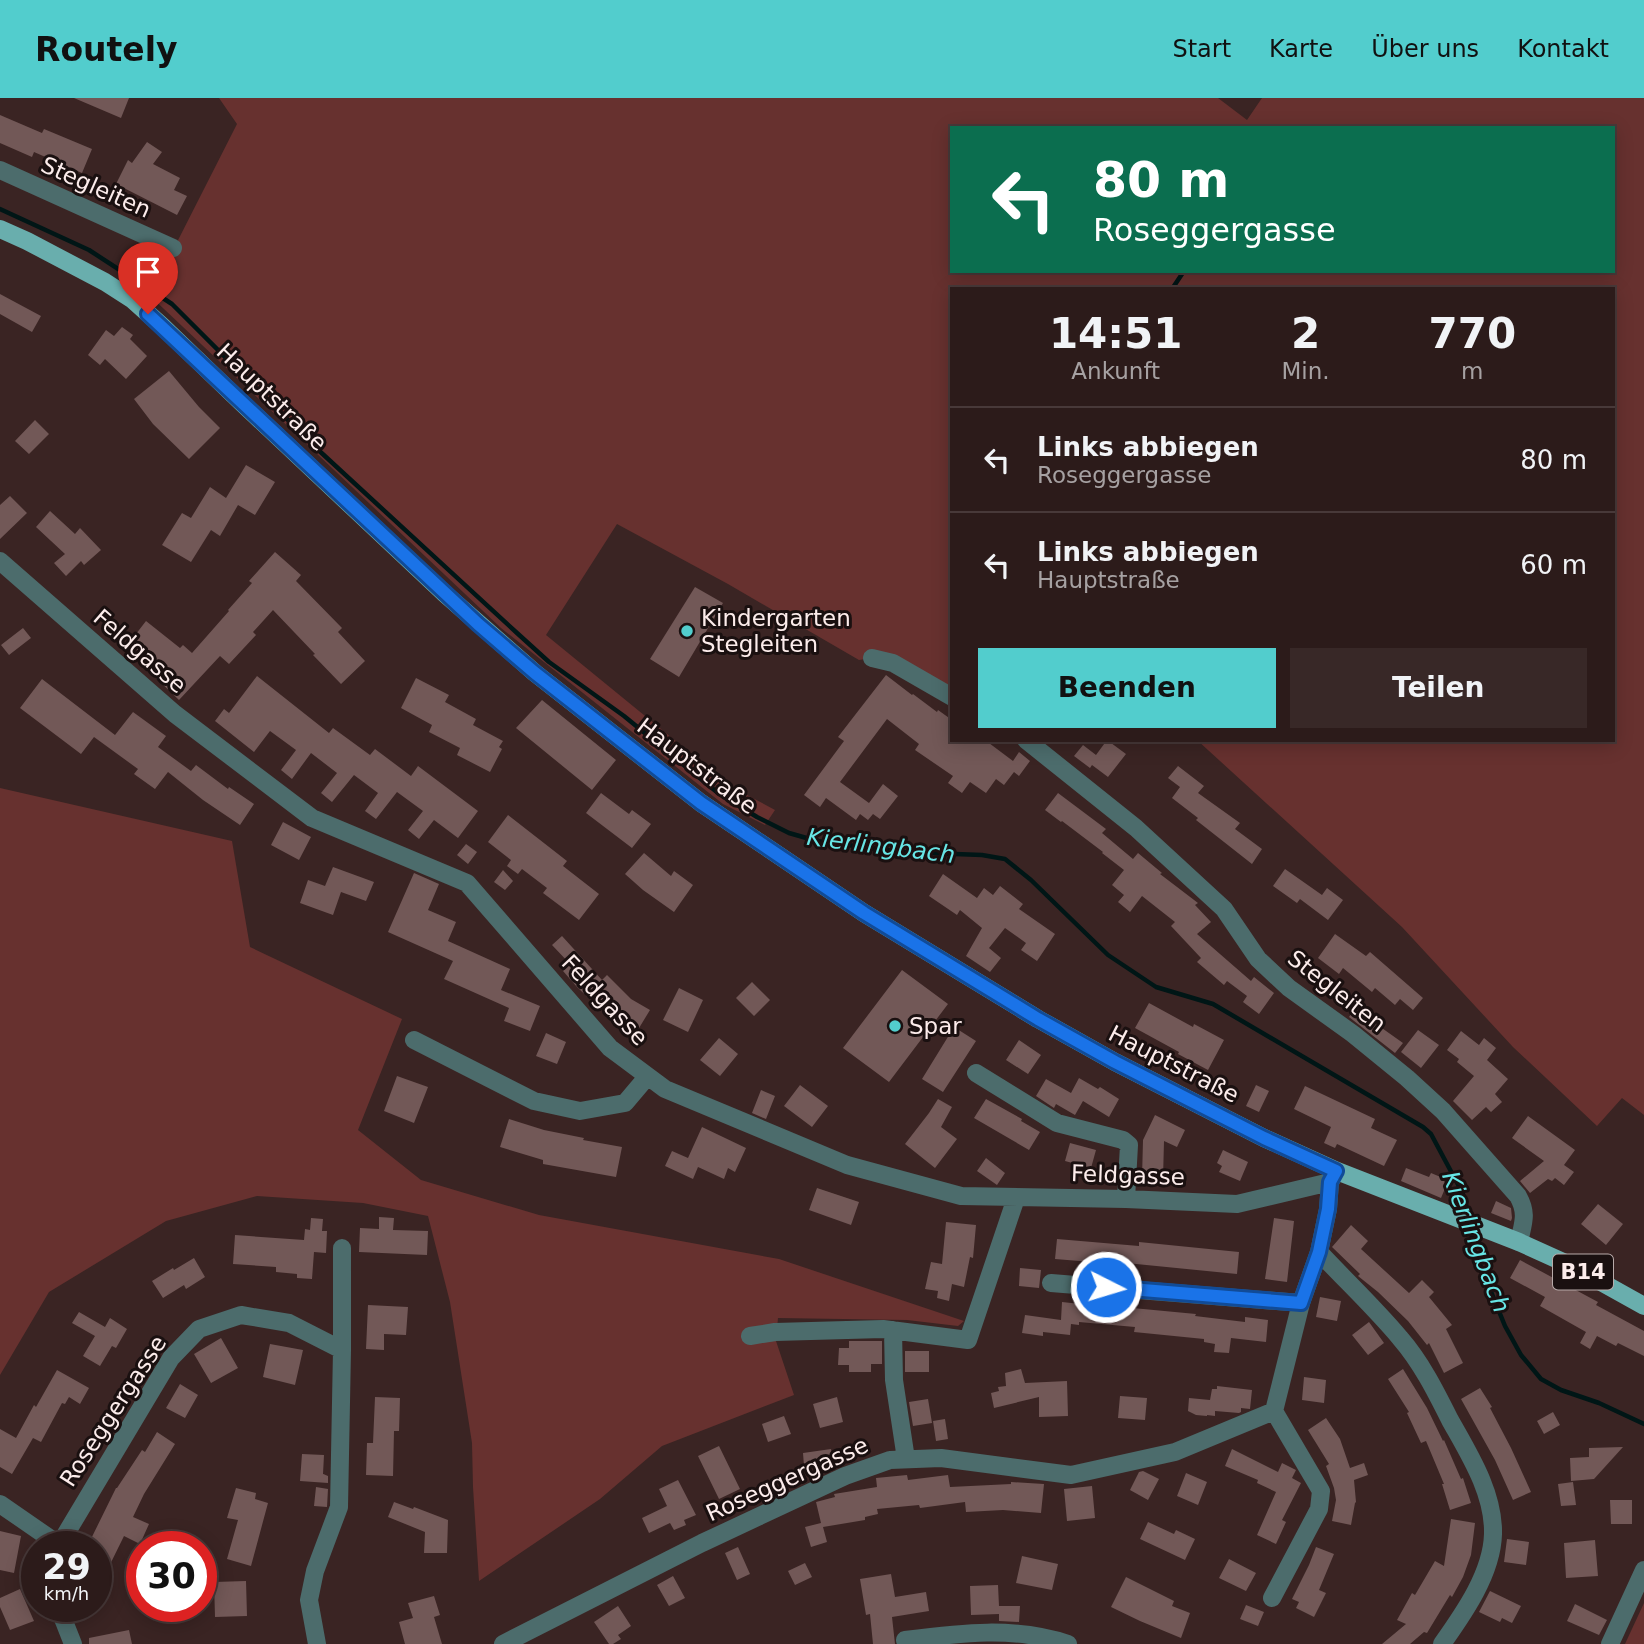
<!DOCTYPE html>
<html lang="de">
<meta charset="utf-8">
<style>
:root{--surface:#2c1b1a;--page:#382827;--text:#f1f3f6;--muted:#a6a1a2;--line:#483939;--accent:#52cdcd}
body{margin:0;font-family:"DejaVu Sans",sans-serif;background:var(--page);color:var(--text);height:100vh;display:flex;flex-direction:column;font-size:26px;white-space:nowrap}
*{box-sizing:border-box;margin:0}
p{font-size:23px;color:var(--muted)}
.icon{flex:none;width:38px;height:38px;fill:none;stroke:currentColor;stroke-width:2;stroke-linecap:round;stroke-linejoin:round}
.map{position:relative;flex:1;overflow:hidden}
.drawer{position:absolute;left:950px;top:189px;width:665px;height:455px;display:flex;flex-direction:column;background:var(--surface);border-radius:0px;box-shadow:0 4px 18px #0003,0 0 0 2px var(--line)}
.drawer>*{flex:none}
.top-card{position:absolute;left:950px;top:28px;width:665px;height:147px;border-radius:0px;box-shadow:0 4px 18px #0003,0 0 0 2px var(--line);background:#0b6e4f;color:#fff;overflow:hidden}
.speed{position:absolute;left:21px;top:1433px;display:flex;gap:14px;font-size:35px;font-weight:700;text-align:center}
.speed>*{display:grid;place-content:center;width:91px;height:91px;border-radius:50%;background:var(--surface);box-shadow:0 4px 18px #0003,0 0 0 2px var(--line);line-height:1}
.speed small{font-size:18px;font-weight:400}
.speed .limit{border:10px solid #d22;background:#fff;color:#111}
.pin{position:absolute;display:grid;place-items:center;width:60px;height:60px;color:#fff;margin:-72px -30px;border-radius:50% 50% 50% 0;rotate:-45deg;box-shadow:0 0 7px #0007}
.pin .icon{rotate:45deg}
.me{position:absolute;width:77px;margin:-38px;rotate:95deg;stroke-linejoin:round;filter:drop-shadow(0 0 5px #0008)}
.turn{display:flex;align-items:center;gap:24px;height:147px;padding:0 28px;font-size:32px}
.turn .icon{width:91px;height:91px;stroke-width:2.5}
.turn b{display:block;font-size:49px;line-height:60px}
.eta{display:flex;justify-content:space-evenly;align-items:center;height:119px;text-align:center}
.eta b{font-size:42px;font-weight:600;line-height:49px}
.button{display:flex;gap:14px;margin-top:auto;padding:14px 28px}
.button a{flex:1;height:80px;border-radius:0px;background:var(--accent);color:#111;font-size:28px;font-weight:600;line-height:80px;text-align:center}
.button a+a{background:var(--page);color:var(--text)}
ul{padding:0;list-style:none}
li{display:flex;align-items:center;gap:21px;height:105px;padding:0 28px;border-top:2px solid var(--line)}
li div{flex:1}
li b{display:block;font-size:26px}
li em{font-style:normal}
header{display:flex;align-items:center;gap:42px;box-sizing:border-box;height:98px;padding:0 35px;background:var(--accent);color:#111}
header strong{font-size:33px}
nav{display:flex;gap:38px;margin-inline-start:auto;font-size:24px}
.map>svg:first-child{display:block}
</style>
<header>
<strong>Routely</strong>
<nav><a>Start</a><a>Karte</a><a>Über uns</a><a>Kontakt</a></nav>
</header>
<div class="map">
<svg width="1644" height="1546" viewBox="0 0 1644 1546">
<rect width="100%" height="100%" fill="#3a2423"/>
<path fill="#67312f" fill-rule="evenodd" d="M219 0H1218L1247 22 1262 0H1644V1017L1622 1000 1597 1028 1513 949 1402 829 1197 642H1614V191H952V590L891 557 859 562 728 486 617 426 546 537 732 689 775 712 765 727 723 706 501 530 146 194 171 156 237 26ZM952 30H1614V173H952Z
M0 690 232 743 250 849 402 921 358 1032 421 1082 539 1117 779 1161 964 1223 958 1228 907 1222 778 1220 776 1243 794 1297 662 1348 600 1401 479 1483 473 1389 472 1345 450 1204 428 1118 363 1105 257 1098 166 1123 49 1194 0 1277Z
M1644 1505V1546H1625Z"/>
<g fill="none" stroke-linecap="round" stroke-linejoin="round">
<path stroke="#001616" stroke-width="4.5" d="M0 111 89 152 172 206 314 348 517 535 549 564 624 618 718 695 757 719 789 735 817 743 901 754 982 757 1005 761 1031 782 1108 857 1156 889 1213 906 1423 1029 1431 1036 1462 1094 1465 1102 1468 1117
M1172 191 1184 173
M1470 1129 1474 1152 1505 1228 1521 1257 1541 1281 1561 1292 1599 1305 1644 1326"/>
</g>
<path fill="#725857" d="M74 0H129L121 20Z
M0 17 42 35 44 31 92 51 82 75 34 54 32 59 0 45Z
M147 44 162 54 153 66 180 80 174 92 187 98 177 117 116 86 128 62 132 65Z
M0 196 41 218 32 234 0 216Z
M122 229 133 237 130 241 147 258 126 281 105 261 100 267 88 257 106 232 114 238Z
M169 273 199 309 220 330 189 361 153 326 134 301Z
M35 322 49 336 29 356 15 343Z
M246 367 275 384 255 417 238 407 220 438 211 432 191 464 162 447 182 415 191 420 210 389 226 400Z
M10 398 27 415 0 441V407Z
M50 413 75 436 80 430 101 452 84 467 81 463 66 478 54 465 65 456 36 429Z
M275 454 301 477 296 483 342 530 338 534 365 563 341 586 313 557 315 556 273 512 253 534 256 537 229 566 220 558 179 602 154 578 161 571 129 545 146 523 180 550 183 547 192 555 229 513 228 512 252 485 249 483Z
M695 489 723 505 679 579 650 561Z
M23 530 31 540 9 557 1 547Z
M886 577 912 597 913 596 937 614 938 612 952 622V642H985L1013 663 1019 654 1030 663 1019 678 1014 674 1004 687 996 681 986 695 970 684 962 695 948 685 953 678 915 652 919 646 887 621 840 684 869 705 883 686 898 698 880 721 873 716 868 722 860 716 856 722 826 700 820 709 804 697 844 643 838 639Z
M257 578 329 635 333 630 370 657 375 651 411 678 418 668 478 713 458 740 434 722 419 741 408 732 423 713 397 694 376 721 365 713 378 695 354 677 332 704 321 695 337 675 311 655 292 681 281 672 296 652 270 633 254 654 215 623 224 611 229 615Z
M416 580 449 597 445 604 476 621 473 627 503 643 499 649 502 651 490 674 457 657 460 650 429 634 432 627 401 610Z
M42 581 115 637 133 614 166 638 158 649 191 673 196 667 228 691 229 689 254 706 240 727 203 702 168 674 155 691 134 676 138 671 94 639 81 656 20 610Z
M542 602 616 662 592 692 516 630Z
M1107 642 1126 656 1108 679 1092 667 1090 670 1074 658 1083 647 1096 657Z
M1178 668 1204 688 1198 695 1240 725 1235 731 1262 751 1252 766 1196 722 1198 720 1172 700 1180 689 1168 680Z
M601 695 629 716 632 712 651 726 632 750 586 715Z
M1058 695 1106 731 1102 735 1133 761 1138 755 1162 775 1160 776 1198 805 1195 807 1211 824 1197 836 1251 883 1254 879 1274 895 1259 916 1243 904 1247 898 1227 883 1224 887 1197 864 1201 860 1171 828 1175 824 1142 798 1130 814 1118 804 1124 797 1112 787 1124 772 1102 755 1103 754 1062 723 1061 724 1045 712Z
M508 717 567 763 563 768 599 796 579 822 543 795 547 790 522 771 518 776 507 768 511 762 488 744Z
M283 724 311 739 299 762 271 747Z
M466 746 477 754 468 766 457 757Z
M644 755 671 778 674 773 693 787 674 814 643 792 625 776Z
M333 769 374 784 366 803 341 794 333 817 300 805 308 782 325 788Z
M1285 771 1322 797 1327 790 1343 802 1328 822 1300 801 1297 805 1273 788Z
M503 772 513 783 505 792 494 784Z
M414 775 439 786 428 812 456 824 448 843 510 871 501 892 540 908 530 933 504 923 509 910 444 881 453 863 388 834Z
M943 776 977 800 984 790 993 797 1000 788 1023 806 1019 811 1055 836 1037 863 1021 852 1026 845 1005 830 989 850 1001 860 990 874 966 858 982 830 960 812 957 817 929 798Z
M1335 836 1366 858 1370 854 1423 900 1413 912 1400 901 1395 907 1375 890 1372 894 1343 870 1339 876 1318 860Z
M562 838 602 882 607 877 631 901 650 912 636 935 615 922 614 924 577 889 563 873 570 866 552 847Z
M902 872 948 906 889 984 843 950Z
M752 884 770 902 754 918 736 900Z
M679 890 703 902 688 934 663 922Z
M1149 905 1193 929 1194 926 1224 942 1208 972 1178 956 1179 954 1135 930Z
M1355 911 1403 945 1395 955 1349 919Z
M954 929 976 943 943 994 922 981Z
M1418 932 1439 947 1421 970 1401 954Z
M1461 933 1479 947 1484 940 1496 950 1487 962 1508 981 1495 996 1502 1004 1491 1014 1486 1009 1472 1022 1453 1003 1474 978 1457 964 1459 961 1447 952Z
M546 935 566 944 557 966 536 958Z
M719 940 738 956 720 978 700 962Z
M1019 942 1041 957 1028 976 1006 962Z
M397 978 428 989 414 1025 384 1013Z
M1079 980 1098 991 1100 989 1119 1001 1109 1019 1083 1003 1075 1017 1056 1006 1054 1010 1036 998 1046 981 1071 995Z
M800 987 828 1008 812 1029 784 1008Z
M1256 987 1269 993 1259 1014 1246 1008Z
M1305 988 1375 1021 1371 1030 1397 1042 1384 1068 1337 1046 1335 1050 1324 1045 1331 1029 1294 1011Z
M761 992 775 998 766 1021 752 1015Z
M938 1001 952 1009 941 1029 957 1041 935 1070 905 1046 929 1015Z
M986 1001 1022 1021 1021 1023 1040 1034 1029 1052 974 1020Z
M1155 1017 1185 1032 1177 1049 1164 1043 1163 1081 1142 1080 1143 1042Z
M1528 1018 1575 1052 1564 1067 1574 1074 1564 1087 1555 1080 1552 1083 1548 1081 1530 1095 1520 1083 1544 1063 1512 1040Z
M509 1021 544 1032 584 1040 583 1042 622 1049 616 1079 543 1066V1062L500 1049Z
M702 1029 746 1050 735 1074 728 1070 724 1081 698 1069 693 1081 665 1068 672 1053 688 1060Z
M1070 1045 1096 1052 1091 1070 1065 1063Z
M1223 1052 1248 1064 1240 1083 1219 1074 1222 1068 1217 1065Z
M986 1060 1005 1075 997 1087 977 1073Z
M1406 1070 1429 1079 1431 1075 1443 1080 1446 1088 1441 1100 1401 1083Z
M817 1090 859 1104 851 1127 809 1112Z
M1496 1103 1511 1110 1512 1120 1511 1123 1491 1115Z
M1598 1106 1623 1126 1606 1147 1581 1126Z
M379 1119 394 1120 393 1132 428 1133 427 1157 359 1154 360 1130 379 1131Z
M311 1120 323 1121 322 1133H327L326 1155 314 1154 312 1181 297 1180V1176L276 1174V1169L233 1166 235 1137 304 1142 305 1131 310 1132Z
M1274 1120 1294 1123 1287 1184 1265 1181Z
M946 1124 976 1127 973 1160 970 1159 964 1189 952 1186 949 1203 937 1200 938 1193 925 1191 931 1164 942 1166Z
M1351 1127 1368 1143 1361 1151 1409 1195 1422 1182 1434 1194 1429 1199 1452 1227 1446 1231 1463 1265 1444 1275 1429 1245 1427 1247 1408 1223 1378 1194 1358 1178 1360 1176 1332 1149Z
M1057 1141 1139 1148V1144L1239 1154 1237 1176 1116 1164V1166L1055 1161Z
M194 1160 205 1179 186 1191 184 1187 163 1200 152 1183 173 1170 174 1172Z
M1520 1162 1598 1204 1596 1207 1644 1233V1258L1618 1245 1616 1248 1597 1238 1590 1251 1580 1245 1586 1234 1540 1208 1545 1199 1510 1180Z
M1020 1170 1041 1172 1039 1190 1019 1188Z
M1320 1199 1341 1203 1337 1223 1316 1219Z
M1100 1203 1122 1205V1209L1196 1216 1195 1218 1245 1224V1219L1268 1222 1266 1244 1231 1240 1229 1255 1214 1254 1215 1246 1204 1244V1241L1134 1234 1135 1229 1079 1224V1227L1071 1226 1070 1237 1043 1234V1238L1022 1235 1025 1217 1061 1222 1062 1204 1099 1208Z
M368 1207 408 1209 406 1237 384 1236V1252L366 1251Z
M79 1214 105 1229 110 1220 127 1231 116 1250 112 1248 100 1268 83 1258 95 1238 72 1225Z
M1369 1224 1384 1245 1368 1257 1352 1237Z
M221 1240 238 1270 211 1285 194 1256Z
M849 1243H882V1266H871V1274H849V1267H838L839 1250H849Z
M270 1246 303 1252 295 1287 263 1279Z
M905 1253H929V1274H905Z
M1021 1271 1025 1285 1067 1283 1068 1318 1039 1319V1299L994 1310 991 1295 999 1293 998 1289 1006 1288 1005 1275Z
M1403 1271 1427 1310 1443 1343 1444 1342 1461 1381 1463 1380 1471 1405 1450 1412 1442 1386H1444L1426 1343 1421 1345 1407 1315 1409 1314 1388 1281Z
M57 1272 89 1290 80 1306 69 1299 65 1306 62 1305 41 1344 33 1340 12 1376 0 1369V1331L16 1340 34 1307 36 1309Z
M1304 1279 1326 1282 1324 1305 1302 1302Z
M180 1286 198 1297 185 1320 166 1310Z
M1217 1288 1252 1292 1250 1311 1241 1310V1314L1239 1315 1215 1313V1318L1207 1317V1318L1196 1317 1188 1313 1189 1300 1210 1302 1212 1291H1217Z
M1480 1290 1492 1309 1490 1310 1511 1350 1531 1394 1513 1402 1495 1362 1461 1301Z
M1120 1298 1147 1300 1145 1322 1118 1320Z
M375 1299 400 1300 399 1333H394L393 1378 366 1377 367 1345H373Z
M837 1299 843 1324 820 1330 813 1306Z
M928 1301 932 1325 913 1328 909 1304Z
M1553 1314 1560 1327 1544 1336 1537 1323Z
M784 1318 791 1336 768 1344 762 1326Z
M1326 1320 1340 1341 1350 1370 1364 1365 1368 1377 1354 1382 1356 1404 1355 1405 1351 1427 1332 1423 1336 1402 1334 1390 1326 1368 1329 1366 1308 1332Z
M945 1321 948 1341 936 1343 933 1323Z
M157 1334 175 1346 144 1396 133 1419 149 1426 140 1446 124 1438 96 1495V1449H87L116 1390H117L142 1352 145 1354Z
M719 1348 740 1391 719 1401 698 1358Z
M1623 1349 1594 1381 1571 1383 1570 1360 1589 1359V1350Z
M831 1351 834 1366 820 1369 819 1366 804 1368 803 1355Z
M1232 1351 1278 1374 1282 1365 1296 1372 1292 1380 1301 1385 1282 1422 1286 1424 1276 1446 1257 1437 1276 1394 1257 1385 1258 1382 1225 1368Z
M302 1356 324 1357 323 1376 321 1375 328 1378V1385L300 1383Z
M1143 1373 1159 1381 1148 1402 1130 1392 1139 1374Z
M1186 1375 1207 1384 1198 1407 1177 1398Z
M907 1377 908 1382 948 1377 950 1389 1011 1386V1384L1044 1386 1041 1415 1003 1412 966 1414 965 1404 920 1410 919 1407 877 1411 878 1416 865 1419V1422L823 1429 827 1444 811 1449 805 1429 821 1425 816 1404 835 1399 834 1396 877 1389 876 1380Z
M678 1382 696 1417 684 1422 686 1427 674 1432 670 1425 649 1435 642 1420 667 1408 659 1391Z
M1573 1384 1576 1407 1561 1408 1558 1386Z
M1092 1388 1095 1420 1067 1423 1064 1391Z
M316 1389 328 1391 327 1409 314 1408Z
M236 1390 256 1395 255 1401 268 1405 251 1468 227 1461 238 1422 227 1420Z
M1610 1402H1632V1426H1611Z
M394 1404 413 1411 414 1409 448 1422 447 1455H424L425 1434 388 1419Z
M1451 1421 1475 1425 1471 1457 1463 1479 1452 1499 1450 1497 1427 1535 1424 1534 1410 1546H1382L1406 1526 1397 1522 1412 1495 1415 1497 1435 1463 1444 1468Z
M1148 1424 1174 1436 1176 1432 1195 1441 1185 1462 1140 1441Z
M0 1433 21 1438 14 1475 0 1472Z
M1507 1441 1529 1444 1526 1467 1504 1464Z
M1595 1442 1598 1478 1566 1480 1564 1445Z
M738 1449 750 1476 737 1482 725 1455Z
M1316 1449 1334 1456 1319 1492 1326 1495 1314 1519 1296 1510 1299 1504 1292 1501 1309 1467Z
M1022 1458 1058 1466 1052 1492 1016 1485Z
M1229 1461 1256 1475 1246 1493 1219 1480Z
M805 1465 812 1479 795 1487 788 1473Z
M891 1476 895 1499 926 1494 929 1513 892 1519 895 1546H873L870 1516 866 1517 860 1481Z
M673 1478 685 1500 669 1508 657 1487Z
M1126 1479 1174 1503 1172 1508 1190 1515 1181 1540 1140 1523 1111 1509Z
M246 1483 247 1518 215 1519 214 1484Z
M998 1487 999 1508H1020L1019 1524 999 1523V1516L971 1517 970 1488Z
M20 1491 34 1523 10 1532 0 1509V1500Z
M1490 1493 1521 1508 1512 1525 1502 1520 1500 1524 1479 1514Z
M434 1498 440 1517 434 1519 442 1546H405L399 1524 413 1520 408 1505Z
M1575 1506 1607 1522 1599 1537 1567 1523Z
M1246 1507 1264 1514 1258 1528 1240 1521Z
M618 1508 631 1528 618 1537 621 1541 613 1546H609L594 1524Z
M129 1532 132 1546H89V1540Z"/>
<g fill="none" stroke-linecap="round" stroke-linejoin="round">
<path stroke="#4c6c6c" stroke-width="18" d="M0 72 173 150
M0 463 175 616 312 720 467 785 610 950 665 991 847 1067 961 1098 1126 1101 1237 1106 1330 1084
M872 560 893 565 952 599
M1026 642 1136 730 1224 811 1258 861 1289 890 1353 936 1407 980 1443 1013 1518 1098C1528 1116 1523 1125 1519 1144
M414 942 534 1003 580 1013 625 1005 647 979
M976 975 1057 1025 1123 1042 1129 1047 1126 1101
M1319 1154C1346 1183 1375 1210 1400 1240 1421 1264 1436 1294 1450 1322 1469 1356 1494 1395 1493 1436 1492 1475 1464 1515 1442 1546
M1051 1185 1301 1205
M893 1232 894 1282 906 1361
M750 1238 775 1234 883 1231 968 1242 1016 1100
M0 1406 58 1446
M58 1449 171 1260 199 1231 241 1217 289 1225 342 1252
M1272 1500 1319 1411 1321 1393 1274 1313
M58 1508 73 1546
M905 1542C960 1535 1015 1528 1068 1546
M317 1546 309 1502 315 1473 339 1409 342 1252V1150
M503 1546 702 1445 845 1378 890 1362 941 1360 1071 1377 1175 1354 1274 1313 1301 1205 1319 1154 1328 1111 1330 1084 1335 1076
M1610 1546 1644 1472"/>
<path stroke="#69aead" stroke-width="18" d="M0 131 27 143 105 184 133 202 163 229 241 304 444 495 535 575 701 705 864 815 1038 921 1115 964 1264 1040 1337 1073 1519 1144 1574 1169 1644 1208"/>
</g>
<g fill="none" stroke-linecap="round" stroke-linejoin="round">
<defs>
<path id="route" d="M148 216 478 526 535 575 701 705 864 815 1038 921 1115 964 1264 1040 1336 1073 1330 1084 1328 1111 1319 1154 1301 1205 1106 1189"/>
</defs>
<use href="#route" stroke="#114b97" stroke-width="18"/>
<use href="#route" stroke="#1a73e8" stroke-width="12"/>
</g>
<g fill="#52cdcd" stroke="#1a1010" stroke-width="2.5">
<circle cx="687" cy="533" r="7"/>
<circle cx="895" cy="928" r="7"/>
</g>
<g text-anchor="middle" stroke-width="6" stroke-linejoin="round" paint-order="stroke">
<rect fill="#1a1010" stroke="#b8aaa9" stroke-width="2" x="1553" y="1156.5" width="60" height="35" rx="5"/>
<g font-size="21" font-weight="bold" fill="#fceceb">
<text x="1583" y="1181">B14</text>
</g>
<g font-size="23" fill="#fceceb" stroke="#1a1010">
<text transform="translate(96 89) rotate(24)" y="8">Stegleiten</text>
<text transform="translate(272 299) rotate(44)" y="8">Hauptstraße</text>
<text transform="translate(140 553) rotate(41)" y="8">Feldgasse</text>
<text transform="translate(697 668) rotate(37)" y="8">Hauptstraße</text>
<text transform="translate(1337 893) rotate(38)" y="8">Stegleiten</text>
<text transform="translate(605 902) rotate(47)" y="8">Feldgasse</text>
<text transform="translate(1174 966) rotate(27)" y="8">Hauptstraße</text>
<text transform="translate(1128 1077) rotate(2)" y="8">Feldgasse</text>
<text transform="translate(113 1313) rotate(-57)" y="8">Roseggergasse</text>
<text transform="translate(787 1381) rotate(-24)" y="8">Roseggergasse</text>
</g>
<g font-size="23" fill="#fceceb" stroke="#1a1010" text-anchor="start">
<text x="701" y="528">Kindergarten<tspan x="701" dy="26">Stegleiten</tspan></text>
<text x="909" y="936">Spar</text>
</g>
<g font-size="24" font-style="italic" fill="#67e6e6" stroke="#1a1010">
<text transform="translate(881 748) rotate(7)" y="8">Kierlingbach</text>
<text transform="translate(1476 1144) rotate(69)" y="8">Kierlingbach</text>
</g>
</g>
</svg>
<div class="speed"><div>29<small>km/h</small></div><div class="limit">30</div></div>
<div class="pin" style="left:148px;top:216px;background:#d93025"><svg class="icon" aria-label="arrive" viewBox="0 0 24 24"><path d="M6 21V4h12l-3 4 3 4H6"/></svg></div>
<svg class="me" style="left:1106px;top:1189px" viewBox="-20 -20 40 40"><circle r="17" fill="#1a73e8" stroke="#fff" stroke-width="3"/><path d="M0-11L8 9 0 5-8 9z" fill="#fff"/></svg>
<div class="top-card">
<div class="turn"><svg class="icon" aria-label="left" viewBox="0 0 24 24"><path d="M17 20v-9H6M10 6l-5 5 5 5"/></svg><div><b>80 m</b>Roseggergasse</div></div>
</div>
<section class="drawer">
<div class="eta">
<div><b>14:51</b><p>Ankunft</p></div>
<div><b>2</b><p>Min.</p></div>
<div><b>770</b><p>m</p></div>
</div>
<ul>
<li><svg class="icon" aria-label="left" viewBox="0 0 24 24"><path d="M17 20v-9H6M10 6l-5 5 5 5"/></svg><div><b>Links abbiegen</b><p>Roseggergasse</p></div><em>80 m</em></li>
<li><svg class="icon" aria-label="left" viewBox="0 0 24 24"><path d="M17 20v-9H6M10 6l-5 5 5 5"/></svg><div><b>Links abbiegen</b><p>Hauptstraße</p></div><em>60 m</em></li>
</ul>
<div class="button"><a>Beenden</a><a>Teilen</a></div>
</section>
</div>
